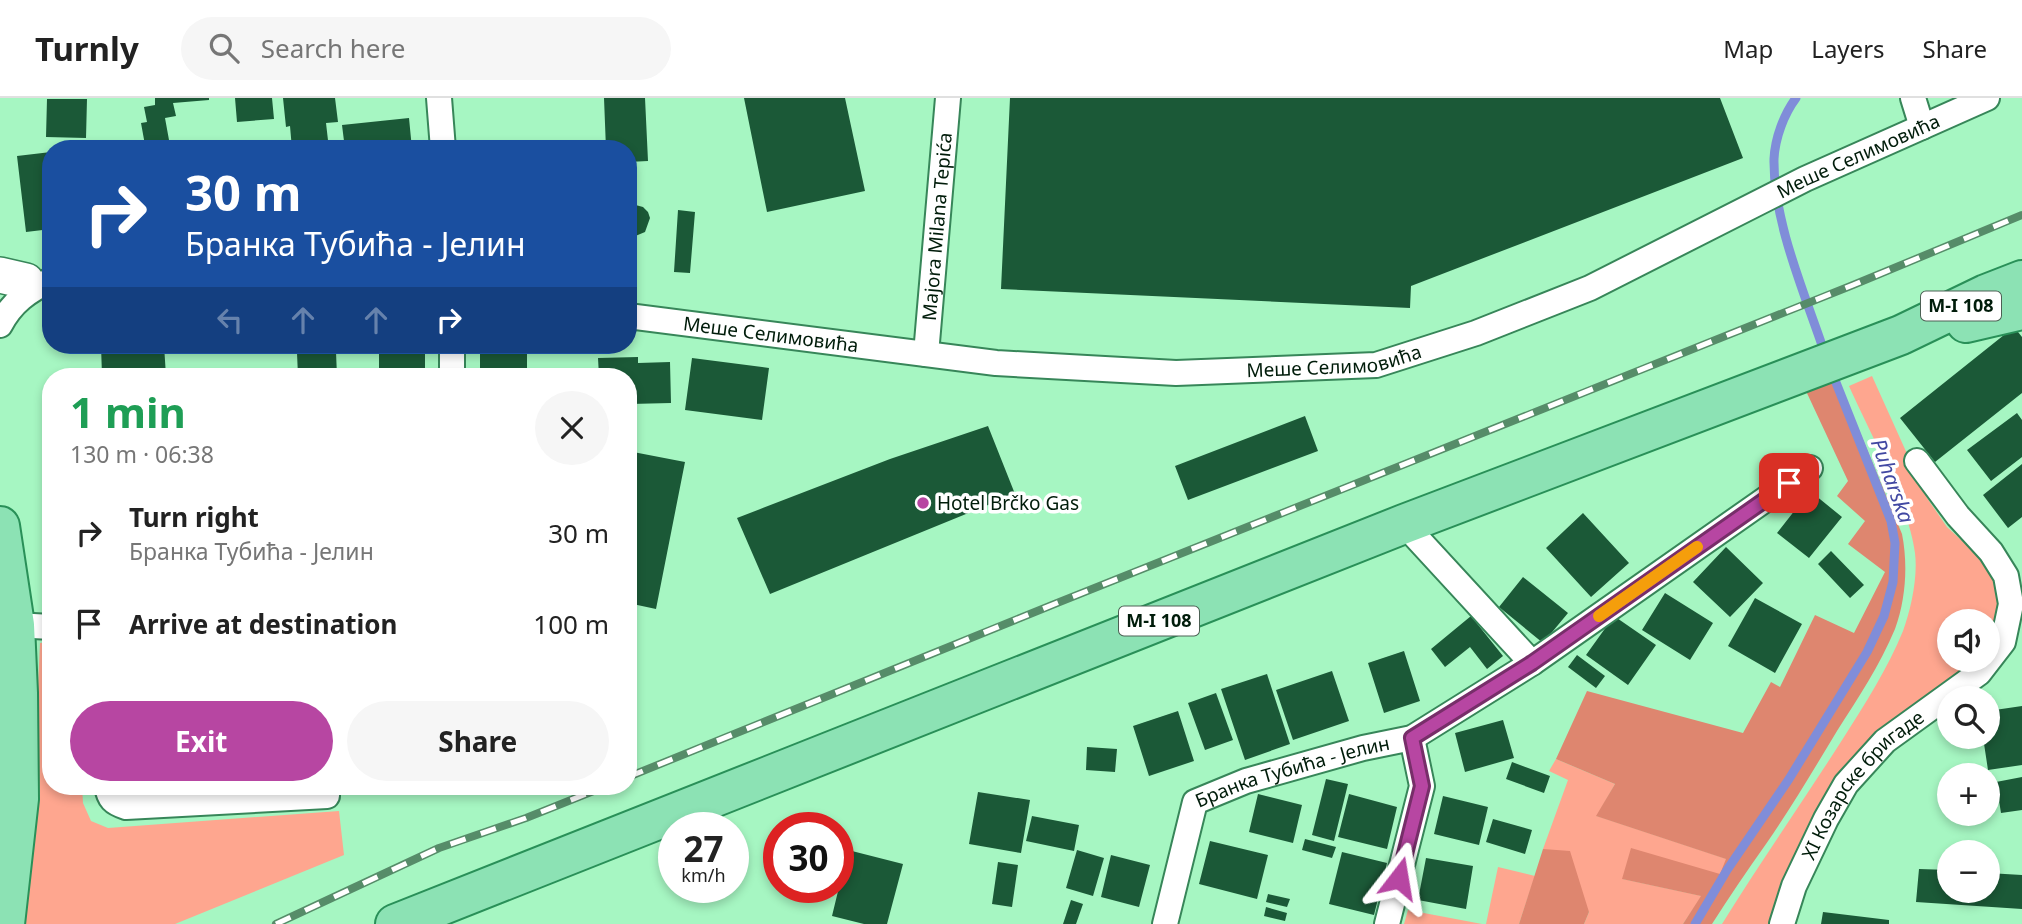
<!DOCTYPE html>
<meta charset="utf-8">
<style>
:root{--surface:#fff;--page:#f6f6f6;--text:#222;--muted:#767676;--line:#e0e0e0;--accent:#b746a2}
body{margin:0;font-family:"Noto Sans",sans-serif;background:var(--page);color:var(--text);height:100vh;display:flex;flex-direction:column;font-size:26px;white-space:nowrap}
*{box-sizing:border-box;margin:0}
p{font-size:23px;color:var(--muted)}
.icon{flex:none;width:38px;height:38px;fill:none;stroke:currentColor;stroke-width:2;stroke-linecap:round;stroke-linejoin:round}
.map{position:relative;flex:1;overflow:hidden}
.sheet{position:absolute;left:42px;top:270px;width:595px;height:427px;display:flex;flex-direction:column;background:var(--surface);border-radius:28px;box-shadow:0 4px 10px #0003}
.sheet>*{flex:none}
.guide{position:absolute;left:42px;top:42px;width:595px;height:214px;border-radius:28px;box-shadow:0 4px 10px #0003;background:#1a4fa0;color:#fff;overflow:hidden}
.fabs{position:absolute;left:1937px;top:511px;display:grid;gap:14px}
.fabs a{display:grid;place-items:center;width:63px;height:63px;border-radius:50%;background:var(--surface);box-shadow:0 4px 10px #0003;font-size:35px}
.speed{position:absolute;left:658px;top:714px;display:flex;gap:14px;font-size:35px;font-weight:700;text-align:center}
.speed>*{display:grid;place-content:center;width:91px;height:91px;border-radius:50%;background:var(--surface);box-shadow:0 4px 10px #0003;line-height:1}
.speed small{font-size:18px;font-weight:400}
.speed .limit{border:10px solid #d22;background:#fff;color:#111}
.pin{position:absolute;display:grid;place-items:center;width:60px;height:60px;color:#fff;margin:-30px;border-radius:14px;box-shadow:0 4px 10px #0006}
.me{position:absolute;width:77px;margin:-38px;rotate:14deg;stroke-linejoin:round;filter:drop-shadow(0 0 5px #0008)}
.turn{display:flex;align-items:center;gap:24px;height:147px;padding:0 28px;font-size:32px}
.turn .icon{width:91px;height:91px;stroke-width:2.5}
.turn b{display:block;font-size:49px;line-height:60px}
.lanes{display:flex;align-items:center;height:66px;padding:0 28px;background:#0003;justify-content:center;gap:35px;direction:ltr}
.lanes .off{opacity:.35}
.round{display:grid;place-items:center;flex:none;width:74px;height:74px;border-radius:37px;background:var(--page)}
.headline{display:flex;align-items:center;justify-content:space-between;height:119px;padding:0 28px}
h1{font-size:42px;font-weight:700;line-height:52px;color:#1e9e55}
.button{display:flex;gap:14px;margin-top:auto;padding:14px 28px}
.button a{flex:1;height:80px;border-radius:42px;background:var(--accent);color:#fff;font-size:28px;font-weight:700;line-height:80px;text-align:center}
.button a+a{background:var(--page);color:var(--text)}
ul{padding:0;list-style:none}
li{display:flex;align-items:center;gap:21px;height:91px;padding:0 28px}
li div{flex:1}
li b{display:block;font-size:26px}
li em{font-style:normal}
header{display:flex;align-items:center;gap:42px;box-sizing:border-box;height:98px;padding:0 35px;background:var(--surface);border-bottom:2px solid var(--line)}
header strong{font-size:33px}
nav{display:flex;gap:38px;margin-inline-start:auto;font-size:24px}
.search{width:490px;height:63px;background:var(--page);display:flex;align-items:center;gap:18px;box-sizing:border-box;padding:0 24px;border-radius:38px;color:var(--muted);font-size:26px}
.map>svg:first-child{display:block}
</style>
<header>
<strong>Turnly</strong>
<div class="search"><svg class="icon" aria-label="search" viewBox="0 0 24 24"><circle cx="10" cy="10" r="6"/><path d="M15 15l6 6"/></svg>Search here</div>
<nav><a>Map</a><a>Layers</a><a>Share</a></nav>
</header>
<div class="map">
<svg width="2022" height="826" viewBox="0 0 2022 826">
<rect width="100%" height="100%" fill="#a6f6c2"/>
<path fill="#fea68f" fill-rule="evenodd" d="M1872 278 1927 400 1947 429 1984 463 2004 494 2008 511 2004 549 1996 564 1979 583 1953 600H1950L1949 603C1904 633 1858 669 1830 717 1811 751 1796 789 1783 826H1722C1761 763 1804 702 1844 639 1865 606 1888 570 1903 533 1911 511 1918 479 1915 455 1908 404 1870 335 1849 288ZM1950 523H1988V562H1950Z
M51 544V688H82L83 705 91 723 108 730 339 713 344 757 175 826H22L29 787 40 545Z
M1556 661 1615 686 1597 718 1727 761 1721 776 1623 781 1702 798 1683 826H1584L1589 814 1543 751 1568 682 1549 673Z
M1498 769 1535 778 1519 826H1486Z
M1408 812 1482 826H1404Z"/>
<path fill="#de866f" d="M1838 281 1902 436C1908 466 1906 501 1895 531 1880 567 1858 600 1837 633 1814 671 1791 710 1766 746 1747 773 1729 799 1712 826H1683L1701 798 1622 781 1631 750 1720 776 1726 761 1596 718 1615 686 1556 661 1587 593 1743 635 1771 584 1780 589 1815 517 1854 535 1885 474 1848 446 1865 423 1837 398 1848 383 1806 293Z
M1543 751 1570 753 1589 814 1584 826H1519Z"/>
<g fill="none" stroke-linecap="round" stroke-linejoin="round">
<path stroke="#808dd9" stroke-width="9" d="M1796 0C1784 16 1775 40 1774 61 1773 124 1805 196 1825 256
M1695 826 1727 772 1789 681 1867 554 1884 518 1893 484 1895 445 1891 423 1831 272"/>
</g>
<path fill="#1b5937" d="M155 0H209V2L173 5 176 18 165 20 169 42 145 47 141 25 147 24 144 9 155 7Z
M235 0H272L274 21 237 24Z
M283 0H335L338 24 326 25 329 51H292L290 28 286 29Z
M604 0H645L648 63 628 64V51H606Z
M744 0H845L865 93 767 114Z
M1010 0H1720L1743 60 1411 188 1410 210 1001 191Z
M47 1H87L86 40 46 39Z
M409 20 412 51H345L342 27Z
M51 54V131L26 134 17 58Z
M628 105 643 109 648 114 650 120 645 134 633 139 635 166H628Z
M678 112 695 114 690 175 674 174Z
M2014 229 2022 239V295L1935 364 1900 320Z
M101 247H164L166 278H102Z
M425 247V278H379V248Z
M480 247H527V278H480Z
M336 254 337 278H298L297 255Z
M638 259V265L670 264 671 305 630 306 628 278H599L598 260Z
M692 260 769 270 762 322 685 312Z
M2017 315 2022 322V359L1991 383 1967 352Z
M1305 318 1318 353 1188 402 1175 368Z
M988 328 1015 396 770 496 737 420 890 361Z
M628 353 685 364 656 511 628 505Z
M2022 366V419L2008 430 1983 397Z
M1810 393 1842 419 1809 460 1777 435Z
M1583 415 1629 465 1591 499 1546 450Z
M1726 449 1763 485 1730 519 1693 484Z
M1831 453 1864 487 1850 500 1818 466Z
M1523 479 1568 515 1543 545 1499 509Z
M1665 495 1713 525 1690 562 1642 532Z
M1755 500 1802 526 1775 575 1728 548Z
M1471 518 1503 558 1487 571 1470 549 1445 569 1431 551Z
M1614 518 1656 547 1628 587 1586 557Z
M1404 553 1420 603 1384 615 1368 565Z
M1577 557 1605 578 1596 590 1568 569Z
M1332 573 1349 623 1293 642 1276 592Z
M1267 576 1290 646 1245 662 1221 591Z
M1216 595 1233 642 1205 652 1188 605Z
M2022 608V667L1988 672 1983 639H1988V613Z
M1178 613 1194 663 1149 678 1133 628Z
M1503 622 1514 660 1465 674 1455 635Z
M1087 649 1117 651 1115 674 1086 672Z
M1512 664 1550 678 1544 695 1506 681Z
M2022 679V712L2001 715 1996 684Z
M1326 681 1348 686 1334 743 1312 737Z
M978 694 1030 702 1021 755 969 746Z
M1258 696 1302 707 1293 745 1249 734Z
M1349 696 1397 709 1387 751 1338 739Z
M1443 698 1488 709 1479 747 1434 736Z
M1032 718 1079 727 1074 753 1026 743Z
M1493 721 1532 732 1525 756 1486 744Z
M1305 741 1336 749 1332 760 1302 752Z
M1210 743 1268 757 1257 801 1199 786Z
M848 752 903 766 887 826H864L832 818Z
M1077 752 1104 760 1093 798 1066 790Z
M1342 754 1387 765 1374 817 1329 806Z
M1111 757 1150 767 1139 809 1101 799Z
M1426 760 1473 768 1466 811 1418 802Z
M998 764 1018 767 1012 809 992 806Z
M1919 771 1950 772V793H1988V775L2022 777V811L1916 804Z
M1268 796 1290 801 1287 809 1266 804Z
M1071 802 1083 806 1076 826H1063Z
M1266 809 1287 815 1285 823 1264 818Z
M1823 814 1889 822V826H1821Z"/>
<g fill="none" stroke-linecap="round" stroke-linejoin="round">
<defs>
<g id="street">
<path d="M439 0 443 51"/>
<path d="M1913 0 1922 29"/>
<path id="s1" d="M628 218 996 265 1176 275 1376 267 1476 235 1590 190 1805 81 1987 0"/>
<path d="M0 227C12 204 28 193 51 182"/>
<path d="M452 247V278"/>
<path id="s2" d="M926 256 948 0"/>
<path d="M1404 426 1532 565"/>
<path d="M15 527 51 529"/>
<path d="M107 688C109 701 113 705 126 709L327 698"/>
<path id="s3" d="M1165 826 1195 704 1246 683 1363 650 1412 640 1532 565 1810 370"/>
<path d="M1387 826 1422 688 1412 640"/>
<path id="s4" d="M1782 826 1794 788 1826 721 1846 686 1885 643 1979 575 2003 544 2011 506 2006 478 1991 454 1958 418 1917 363"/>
</g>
<path id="secondary" d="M0 177 26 183"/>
<path id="primary" d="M1966 225 2022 212
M0 428 15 527 18 595 19 701 5 826
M395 826 1404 426 1901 237 1986 196 2022 182"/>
</defs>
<use href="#street" stroke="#378659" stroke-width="28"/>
<use href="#secondary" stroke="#378659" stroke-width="38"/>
<use href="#primary" stroke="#299058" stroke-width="42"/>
<use href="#street" stroke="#fff" stroke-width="24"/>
<use href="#secondary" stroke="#fff" stroke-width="35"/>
<use href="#primary" stroke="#8ce2b4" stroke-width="38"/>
<defs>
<path id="rail" d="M628 679 1057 505 1853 187 2022 117
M276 826 439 750 526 720 606 688"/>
</defs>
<use href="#rail" stroke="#568c69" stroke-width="8"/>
<use href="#rail" stroke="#fff" stroke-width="5" stroke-dasharray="16" stroke-linecap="butt"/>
</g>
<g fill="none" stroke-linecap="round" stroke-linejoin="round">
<defs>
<path id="route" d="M1399 780 1422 688 1412 640 1532 565 1789 385"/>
</defs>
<use href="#route" stroke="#772e69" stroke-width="18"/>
<use href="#route" stroke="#b746a2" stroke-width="12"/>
<path stroke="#f59e0b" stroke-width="12" d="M1599 518 1697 449"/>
</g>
<circle fill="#b746a2" stroke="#fff" stroke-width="2.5" cx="923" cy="405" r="7"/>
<g text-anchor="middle" stroke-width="7" stroke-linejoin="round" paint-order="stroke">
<g fill="#fff" stroke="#4c6054" stroke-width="2">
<rect x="1921" y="193.5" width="80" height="29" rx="5"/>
<rect x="1119" y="508.5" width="80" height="29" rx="5"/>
</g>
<g font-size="18" font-weight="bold" fill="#001c0a">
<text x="1961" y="214">M-I 108</text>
<text x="1159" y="529">M-I 108</text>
</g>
<g font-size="19" fill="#001c0a" stroke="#fff">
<text dy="7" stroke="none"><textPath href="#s1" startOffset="1278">Меше Селимовића</textPath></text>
<text dy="7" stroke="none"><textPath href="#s2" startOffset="128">Majora Milana Tepića</textPath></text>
<text dy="7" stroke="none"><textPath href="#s1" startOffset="144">Меше Селимовића</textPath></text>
<text dy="7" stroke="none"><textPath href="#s1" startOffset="710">Меше Селимовића</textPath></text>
<text dy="7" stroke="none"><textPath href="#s3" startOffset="228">Бранка Тубића - Јелин</textPath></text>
<text dy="7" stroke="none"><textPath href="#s4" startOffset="164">XI Козарске бригаде</textPath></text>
</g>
<g font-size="19" fill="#001c0a" stroke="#fff" text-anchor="start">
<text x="937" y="412">Hotel Brčko Gas</text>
</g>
<g font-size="21" font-style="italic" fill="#4148a2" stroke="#fff">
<text transform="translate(1892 383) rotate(70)" y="7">Puharska</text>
</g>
</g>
</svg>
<div class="fabs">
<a><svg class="icon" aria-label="sound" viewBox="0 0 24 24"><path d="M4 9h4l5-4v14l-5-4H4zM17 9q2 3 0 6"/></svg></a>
<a><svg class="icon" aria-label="search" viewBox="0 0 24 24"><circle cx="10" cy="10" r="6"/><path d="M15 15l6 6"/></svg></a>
<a>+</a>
<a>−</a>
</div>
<div class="speed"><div>27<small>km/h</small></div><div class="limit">30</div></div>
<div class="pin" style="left:1789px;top:385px;background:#d93025"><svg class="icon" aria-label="arrive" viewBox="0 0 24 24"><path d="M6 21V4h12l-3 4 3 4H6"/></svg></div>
<svg class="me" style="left:1399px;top:780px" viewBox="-20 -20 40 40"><path d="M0-17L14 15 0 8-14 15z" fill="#b746a2" stroke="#fff" stroke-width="4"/></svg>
<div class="guide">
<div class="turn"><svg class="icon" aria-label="right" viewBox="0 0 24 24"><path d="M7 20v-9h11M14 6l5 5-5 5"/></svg><div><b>30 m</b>Бранка Тубића - Јелин</div></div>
<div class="lanes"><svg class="icon off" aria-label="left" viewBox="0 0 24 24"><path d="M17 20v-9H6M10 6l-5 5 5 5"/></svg><svg class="icon off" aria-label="ahead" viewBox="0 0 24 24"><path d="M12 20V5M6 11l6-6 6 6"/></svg><svg class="icon off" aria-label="ahead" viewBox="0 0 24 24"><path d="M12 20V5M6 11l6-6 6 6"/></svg><svg class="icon" aria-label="right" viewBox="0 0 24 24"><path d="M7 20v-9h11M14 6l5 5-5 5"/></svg></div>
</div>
<section class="sheet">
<div class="headline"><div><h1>1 min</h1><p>130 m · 06:38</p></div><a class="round"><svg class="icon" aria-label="close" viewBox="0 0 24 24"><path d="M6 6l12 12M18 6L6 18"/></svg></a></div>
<ul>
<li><svg class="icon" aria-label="right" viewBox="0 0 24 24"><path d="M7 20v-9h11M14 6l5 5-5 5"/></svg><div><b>Turn right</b><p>Бранка Тубића - Јелин</p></div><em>30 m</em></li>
<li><svg class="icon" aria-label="arrive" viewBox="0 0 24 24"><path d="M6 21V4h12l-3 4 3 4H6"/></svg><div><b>Arrive at destination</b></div><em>100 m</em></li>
</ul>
<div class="button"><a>Exit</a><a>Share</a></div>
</section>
</div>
